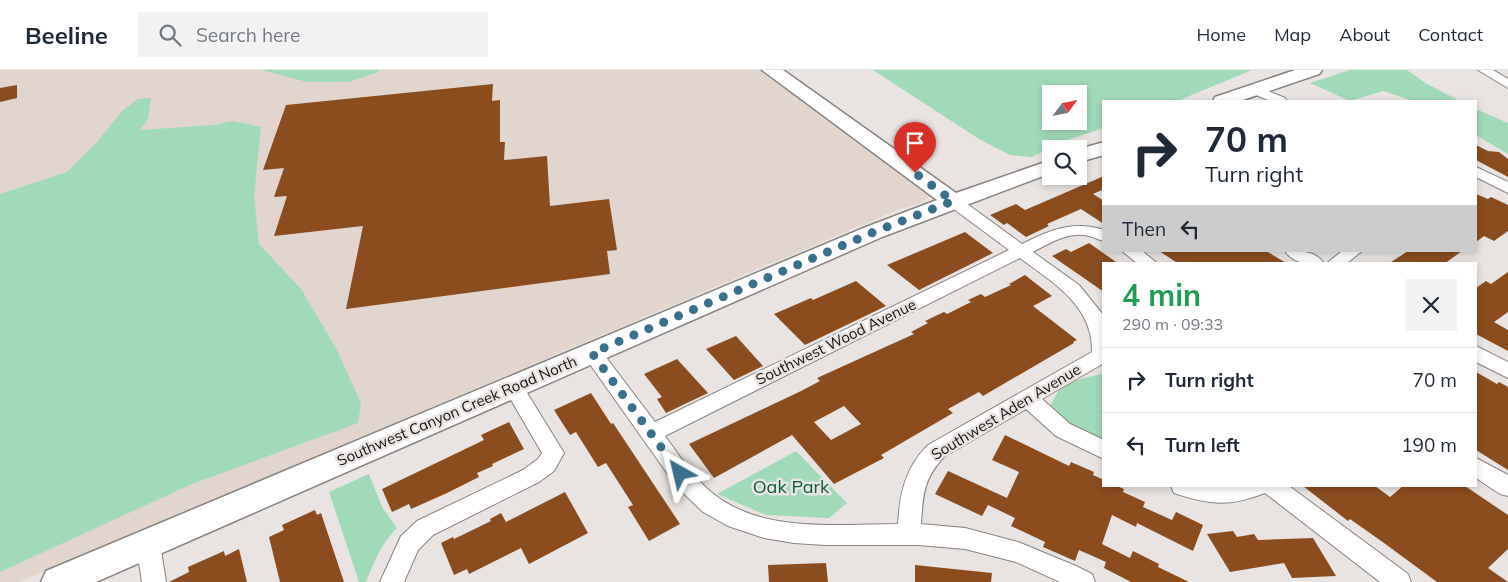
<!DOCTYPE html>
<meta charset="utf-8">
<style>
:root{--surface:#fff;--page:#f2f2f3;--text:#1f2937;--muted:#747a83;--line:#e0e1e3}
body{margin:0;font-family:Mulish,sans-serif;background:var(--page);color:var(--text);height:100vh;display:flex;flex-direction:column;font-size:19px;white-space:nowrap}
*{box-sizing:border-box;margin:0}
p{font-size:16px;color:var(--muted)}
.icon{flex:none;width:28px;height:28px;fill:none;stroke:currentColor;stroke-width:2;stroke-linecap:round;stroke-linejoin:round}
.map{position:relative;flex:1;overflow:hidden}
.details{position:absolute;left:1102px;top:192px;width:375px;height:225px;display:flex;flex-direction:column;background:var(--surface);border-radius:0px;box-shadow:0 2px 8px #0003}
.details>*{flex:none}
.top-card{position:absolute;left:1102px;top:30px;width:375px;height:152px;border-radius:0px;box-shadow:0 2px 8px #0003;background:#fff;color:var(--text);overflow:hidden}
.needle{width:32px;rotate:57deg}
.tools{position:absolute;left:1042px;top:15px;display:grid;gap:10px}
.tools a{display:grid;place-items:center;width:45px;height:45px;border-radius:0px;background:var(--surface);box-shadow:0 2px 8px #0003;font-size:25px}
.pin{position:absolute;display:grid;place-items:center;width:42px;height:42px;color:#fff;margin:-51px -21px;border-radius:50% 50% 50% 0;rotate:-45deg;box-shadow:0 0 5px #0007}
.pin .icon{rotate:45deg}
.me{position:absolute;width:55px;margin:-28px;rotate:323deg;stroke-linejoin:round;filter:drop-shadow(0 0 4px #0008)}
.turn{display:flex;align-items:center;gap:18px;height:105px;padding:0 20px;font-size:22px}
.turn .icon{width:65px;height:65px;stroke-width:2.5}
.turn b{display:block;font-size:35px;line-height:42px}
.then{display:flex;align-items:center;height:48px;padding:0 20px;background:#0003;gap:10px;font-size:19px}
.round{display:grid;place-items:center;flex:none;width:52px;height:52px;border-radius:0px;background:var(--page)}
.head{display:flex;align-items:center;justify-content:space-between;height:85px;padding:0 20px}
h1{font-size:30px;font-weight:700;line-height:38px;color:#1e9e55}
ul{padding:0;list-style:none}
li{display:flex;align-items:center;gap:15px;height:65px;padding:0 20px;border-top:1px solid var(--line)}
li div{flex:1}
li b{display:block;font-size:19px}
li em{font-style:normal}
header{display:flex;align-items:center;gap:30px;box-sizing:border-box;height:70px;padding:0 25px;background:var(--surface);border-bottom:1px solid var(--line)}
header strong{font-size:24px}
nav{display:flex;gap:28px;margin-inline-start:auto;font-size:18px}
.search{width:350px;height:45px;background:var(--page);display:flex;align-items:center;gap:12px;box-sizing:border-box;padding:0 18px;border-radius:0px;color:var(--muted);font-size:19px}
.map>svg:first-child{display:block}
</style>
<header>
<strong>Beeline</strong>
<div class="search"><svg class="icon" aria-label="search" viewBox="0 0 24 24"><circle cx="10" cy="10" r="6"/><path d="M15 15l6 6"/></svg>Search here</div>
<nav><a>Home</a><a>Map</a><a>About</a><a>Contact</a></nav>
</header>
<div class="map">
<svg width="1508" height="512" viewBox="0 0 1508 512">
<rect width="100%" height="100%" fill="#e9e4e1"/>
<path fill="#e1d5ce" d="M0 0H763L927 117 929 126 923 132 897 140 19 512H0Z"/>
<path fill="#a0dbb9" fill-rule="evenodd" d="M262 0H379L378 2 349 12H307Z
M873 0H1252L1177 31H1104V58L1070 69 1032 87 1010 85 979 69ZM1051 24H1079V51H1051Z
M1350 0H1407L1427 14 1460 31H1414L1383 21 1350 31 1310 13Z
M151 28 148 49 140 60 213 55 234 51 261 57 254 126 259 174 301 219 336 278 361 333 358 353 192 414 0 502V124L67 102 97 72 122 41 138 29Z
M1476 39 1508 53V84L1476 65Z
M1104 303V374L1047 342 1062 314Z
M796 381 847 433 829 448 766 445 717 424Z
M369 404 382 437 397 458C381 474 374 492 366 512H359L329 422Z"/>
<path fill="#8b4d1e" fill-rule="evenodd" d="M493 14 492 31 500 30V72H505L504 90 547 86 550 136 609 129 617 180 607 181 610 204 346 239 363 156 274 166 287 126 274 127 284 98 263 100 286 35Z
M17 15V28L0 32V18Z
M1476 75 1488 81 1499 82 1508 89V107L1476 90Z
M1104 106V119L1093 124 1104 131V154L1081 139 1047 154 1049 156 1026 167 1007 153 1004 155 990 145 1016 134 1025 140Z
M1476 124 1488 129 1491 127 1508 135V161L1494 171 1484 166 1476 172Z
M965 162 993 183 919 220 887 195Z
M1089 173 1119 194H1104V222L1052 186 1066 179 1071 182Z
M1159 181H1266L1288 194H1179Z
M1408 181H1462L1444 194H1388Z
M1508 202V242L1494 252 1508 260V281L1476 264V218L1486 211 1491 214Z
M1025 205 1052 226 1033 236 1077 270 1073 272 1074 273 983 326 979 322 948 339 953 343 881 385 884 388 834 414 792 365 714 408 689 374 801 321 820 311 817 308 914 264 911 262 928 253 925 251 944 242 947 244 971 232 968 230 981 224 985 227 1011 215 1009 214ZM844 336 861 354 831 370 814 352Z
M856 211 886 236 805 275 774 244 811 228 813 230Z
M736 266 763 296 734 310 706 279Z
M677 289 708 323 666 343 657 329 662 327 644 304Z
M1476 302 1497 314 1499 312 1508 317V400L1476 380Z
M591 323 611 354 613 353 680 454 649 471 628 437 633 435 606 393 598 397 576 362 570 365 554 340Z
M509 352 524 379 492 394 493 396 477 403 479 407 447 423 411 439 409 434 392 442 382 419 484 370 481 365Z
M1005 365 1069 396 1071 392 1094 402 1093 405 1104 410V416H1117L1124 419 1123 422 1145 432 1143 437 1172 450 1176 442 1203 455 1193 481 1137 453 1136 457 1112 445 1102 474 1130 488 1133 481 1159 494 1158 497 1189 512H1131L1104 498 1106 492 1079 480 1075 491 1043 477 1045 472 1011 456 1015 448 988 435 982 446 935 424 948 401 1007 428 1019 402 992 390Z
M1303 416H1375L1390 427 1403 416H1465L1508 445V479L1488 498 1508 512H1437L1384 473 1350 449 1348 451Z
M565 422 588 463 529 494 521 478 469 504 467 499 454 505 441 473 453 467 454 469 491 451 490 449 501 443 506 452Z
M315 440 317 445 321 443 344 512H280L269 467 284 460 282 455Z
M1233 461 1237 467 1254 464 1258 470 1313 468 1336 506 1292 508 1284 493 1230 502 1207 464Z
M239 479 247 512H169L189 502 188 497 224 481 225 486Z
M826 493 828 512H769L768 495Z
M915 495 992 503 991 512H915Z"/>
<g fill="none" stroke-linecap="round" stroke-linejoin="round">
<defs>
<path id="street" d="M1478 0H1493L1508 9V18Z
M1254 15 1285 28 1287 31H1270L1249 22 1247 19 1249 16Z
M1476 97 1508 112V123L1476 107Z
M953 126 959 128 1022 174C1049 160 1074 150 1104 160V171C1099 170 1094 167 1089 166 1069 161 1050 173 1033 182L1079 215 1104 246V293L1042 329 1070 354 1104 370V389L1056 366 1026 339 944 387C923 409 923 426 921 454L965 458 1018 472 1076 496 1092 504 1095 512H1060L1016 492 965 479 919 475H825L794 473 764 468 728 456 703 442 677 417 582 283 585 278 592 276 599 278 655 352 1009 180 947 134 945 131 947 128ZM1020 188C1053 213 1093 235 1092 282L928 375C905 398 900 423 898 454 837 454 761 464 711 422 692 406 679 385 665 366Z
M1122 181H1142L1158 194H1138Z
M1285 181C1299 181 1316 180 1324 194 1310 194 1294 195 1285 181Z
M1342 181H1362L1346 194H1326Z
M1476 276 1508 292V308L1476 292Z
M514 310 521 313 564 383 554 401 539 412 433 465 418 480 404 512H380L401 466 417 451 523 400 538 389 542 383 504 318 507 313Z
M1476 388 1508 405V426L1500 424 1476 408Z
M1171 416H1289L1408 504 1411 512H1380L1265 423C1229 437 1210 435 1174 423Z
M148 463 156 467 160 474 166 512H142L136 474 140 467Z"/>
<path id="secondary" d="M762 0H783L956 123 1051 90V103L882 167 96 512H41L46 501 866 157 937 130Z
M1295 0H1322L1319 4 1240 31H1213L1215 27Z
M1104 72V85L1079 92V79Z"/>
</defs>
<use href="#street" stroke="#86827f" stroke-width="2"/>
<use href="#secondary" stroke="#86827f" stroke-width="3"/>
<use href="#street" fill="#fff" fill-rule="evenodd"/>
<use href="#secondary" fill="#fff" fill-rule="evenodd"/>
</g>
<g fill="none" stroke-linecap="round" stroke-linejoin="round">
<path stroke="#39718c" stroke-width="9" stroke-dasharray="0 16.2" d="M680 403 592 283 874 162 953 131 915 103"/>
</g>
<g text-anchor="middle" stroke-width="5" stroke-linejoin="round" paint-order="stroke">
<g font-size="15" fill="#151312" stroke="#e9e4e1">
<text transform="translate(836 272) rotate(-26)" y="5">Southwest Wood Avenue</text>
<text transform="translate(457 341) rotate(-23)" y="5">Southwest Canyon Creek Road North</text>
<text transform="translate(1006 342) rotate(-31)" y="5">Southwest Aden Avenue</text>
</g>
<g font-size="18" fill="#045d3b" stroke="#e9e4e1">
<text x="791" y="423">Oak Park</text>
</g>
</g>
</svg>
<div class="tools">
<a><svg class="needle" viewBox="-14 -14 28 28"><path d="M0-13l5 13h-10z" fill="#e53935"/><path d="M0 13l5-13h-10z" fill="#747a83"/></svg></a>
<a><svg class="icon" aria-label="search" viewBox="0 0 24 24"><circle cx="10" cy="10" r="6"/><path d="M15 15l6 6"/></svg></a>
</div>
<div class="pin" style="left:915px;top:103px;background:#d93025"><svg class="icon" aria-label="arrive" viewBox="0 0 24 24"><path d="M6 21V4h12l-3 4 3 4H6"/></svg></div>
<svg class="me" style="left:680px;top:403px" viewBox="-20 -20 40 40"><path d="M0-17L14 15 0 8-14 15z" fill="#39718c" stroke="#fff" stroke-width="4"/></svg>
<div class="top-card">
<div class="turn"><svg class="icon" aria-label="right" viewBox="0 0 24 24"><path d="M7 20v-9h11M14 6l5 5-5 5"/></svg><div><b>70 m</b>Turn right</div></div>
<div class="then">Then<svg class="icon" aria-label="left" viewBox="0 0 24 24"><path d="M17 20v-9H6M10 6l-5 5 5 5"/></svg></div>
</div>
<section class="details">
<div class="head"><div><h1>4 min</h1><p>290 m · 09:33</p></div><a class="round"><svg class="icon" aria-label="close" viewBox="0 0 24 24"><path d="M6 6l12 12M18 6L6 18"/></svg></a></div>
<ul>
<li><svg class="icon" aria-label="right" viewBox="0 0 24 24"><path d="M7 20v-9h11M14 6l5 5-5 5"/></svg><div><b>Turn right</b></div><em>70 m</em></li>
<li><svg class="icon" aria-label="left" viewBox="0 0 24 24"><path d="M17 20v-9H6M10 6l-5 5 5 5"/></svg><div><b>Turn left</b></div><em>190 m</em></li>
</ul>
</section>
</div>
